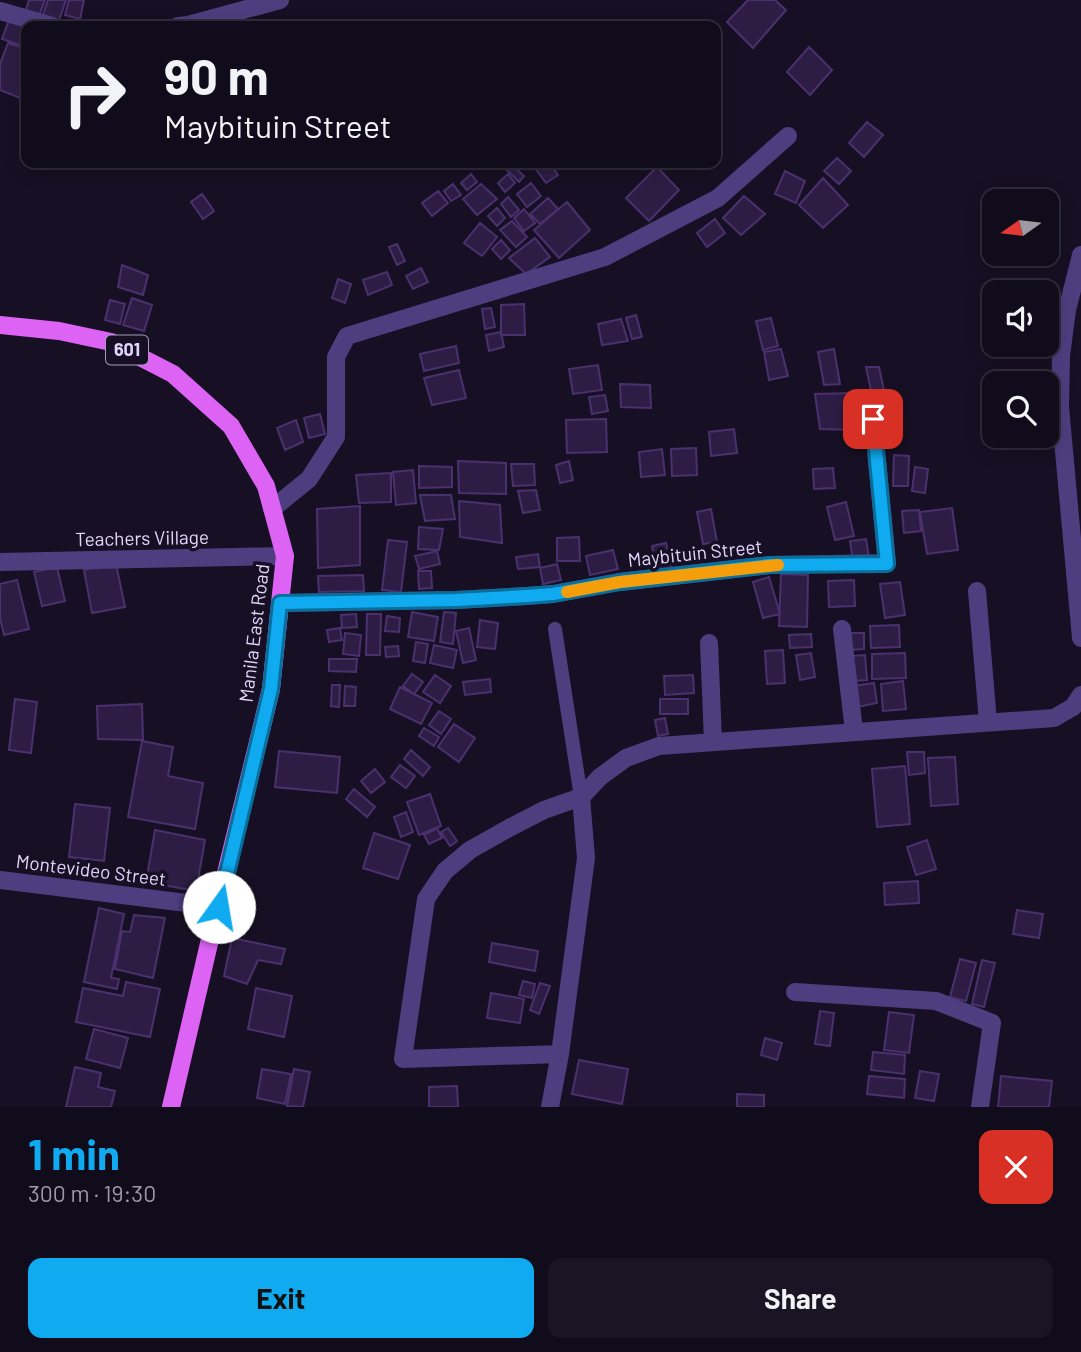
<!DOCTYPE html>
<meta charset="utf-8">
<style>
:root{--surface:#110c1b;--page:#1a1524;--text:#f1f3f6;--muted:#9c9ba3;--line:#302c3a;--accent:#0faaef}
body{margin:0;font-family:Barlow,sans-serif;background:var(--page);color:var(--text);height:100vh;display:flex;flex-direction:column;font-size:26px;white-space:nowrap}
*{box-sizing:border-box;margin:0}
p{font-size:23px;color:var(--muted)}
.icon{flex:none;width:38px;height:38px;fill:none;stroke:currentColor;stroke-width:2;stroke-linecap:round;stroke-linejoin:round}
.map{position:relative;height:1107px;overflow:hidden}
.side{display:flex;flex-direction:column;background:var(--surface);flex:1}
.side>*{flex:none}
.guide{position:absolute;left:21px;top:21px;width:700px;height:147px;border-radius:14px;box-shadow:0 4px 18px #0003,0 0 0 2px var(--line);background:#110c1b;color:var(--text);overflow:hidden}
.needle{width:46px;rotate:256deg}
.controls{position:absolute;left:982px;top:189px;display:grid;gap:14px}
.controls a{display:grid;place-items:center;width:77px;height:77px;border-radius:14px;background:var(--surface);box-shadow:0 4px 18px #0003,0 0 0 2px var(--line);font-size:35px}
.pin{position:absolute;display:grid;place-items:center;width:60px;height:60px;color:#fff;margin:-30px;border-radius:14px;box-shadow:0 4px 10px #0006}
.me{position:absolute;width:77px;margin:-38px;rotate:13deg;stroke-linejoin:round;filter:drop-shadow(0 0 5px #0008)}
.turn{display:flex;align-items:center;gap:24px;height:147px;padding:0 28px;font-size:32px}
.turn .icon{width:91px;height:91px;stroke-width:2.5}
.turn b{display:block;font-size:49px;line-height:60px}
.round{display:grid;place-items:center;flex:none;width:74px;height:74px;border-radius:14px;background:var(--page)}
.overview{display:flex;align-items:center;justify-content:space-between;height:119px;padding:0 28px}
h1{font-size:42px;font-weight:700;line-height:52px;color:var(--accent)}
.action{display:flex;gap:14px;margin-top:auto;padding:14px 28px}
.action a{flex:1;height:80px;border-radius:14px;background:var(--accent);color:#111;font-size:28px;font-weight:700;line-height:80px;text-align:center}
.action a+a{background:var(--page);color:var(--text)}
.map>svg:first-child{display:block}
</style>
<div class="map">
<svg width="1081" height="1107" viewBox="0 0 1081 1107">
<rect width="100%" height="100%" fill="#171024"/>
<path fill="#2d1d44" stroke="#4a316e" stroke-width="2" d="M29 0H45L37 21 24 16Z
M48 0H66L58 23 42 18Z
M69 0H84L80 19 65 15Z
M748 0H775L786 10 753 48 727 22Z
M9 20 26 26V47L2 39Z
M8 43 26 49V95L25 100 0 90V64Z
M809 47 832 70 810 95 787 72Z
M867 122 883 135 864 157 849 143Z
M837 158 851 171 839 184 824 171Z
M510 163 524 176 519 182 505 168Z
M531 163H550L558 175 546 183Z
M657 167 679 190 649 221 626 198Z
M785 171 805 181 796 203 775 194Z
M471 174 477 182 467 190 461 183Z
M508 174 515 183 505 192 498 183Z
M823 178 848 205 823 228 799 205Z
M531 183 541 196 527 207 517 194Z
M453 184 461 195 451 201 444 191Z
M481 184 497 199 477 215 463 199Z
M438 191 448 203 432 216 422 203Z
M202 194 214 211 203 219 191 202Z
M744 196 765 214 741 235 723 218Z
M508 197 519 210 511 217 501 204Z
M548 198 558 209 540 224 530 214Z
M567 202 590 230 559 258 534 230Z
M497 208 505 218 497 226 488 216Z
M524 209 535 223 524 231 514 218Z
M715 219 725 233 707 247 697 233Z
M512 221 527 237 516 247 500 230Z
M480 223 497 237 482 256 464 243Z
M535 238 550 257 526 274 509 258Z
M501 240 510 250 501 259 492 249Z
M397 244 405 261 397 265 389 247Z
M122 265 148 275 143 295 118 287Z
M421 268 428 282 413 289 406 276Z
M387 272 392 285 368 295 363 280Z
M338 279 351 284 345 303 332 298Z
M132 298 152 305 144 331 123 325Z
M110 300 125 304 120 324 105 320Z
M524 304 525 335H501V305Z
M491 308 495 327 485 329 482 309Z
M636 315 642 337 632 339 626 318Z
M771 318 778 346 763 350 756 321Z
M621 319 628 341 602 345 598 324Z
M501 332 504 347 489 351 486 335Z
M456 346 459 363 424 371 420 354Z
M781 349 788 376 769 380 764 352Z
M834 349 840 384 824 385 818 352Z
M598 365 602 390 573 394 569 369Z
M866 367H879L885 395H872Z
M459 370 466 398 432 405 424 378Z
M620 384 650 385 651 408 621 407Z
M852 393 853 430 820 429 815 394Z
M605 395 608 411 592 414 589 397Z
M320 414 325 434 309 438 304 418Z
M606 419 607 452 567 453 566 420Z
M296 420 303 442 285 450 277 428Z
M734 429 737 453 711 456 709 432Z
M696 448 697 475 672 476 671 449Z
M662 449 665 475 641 477 639 452Z
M894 455 909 456 908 486H893Z
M458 461 506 463V494L459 493Z
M569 461 573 480 560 483 556 465Z
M511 464H534L535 485 513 486Z
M419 466 452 467V487L419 488Z
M915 467 928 469 925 493 912 491Z
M833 468 835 488 814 489 813 469Z
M413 470 416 503 396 505 393 472Z
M391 473V502L359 503 356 475Z
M536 490 540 510 523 513 518 491Z
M420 495H451L455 519 425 521Z
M459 501 500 505 502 543 460 537Z
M846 502 854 536 835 540 827 507Z
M360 506V565L318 568 317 509Z
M952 508 958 550 927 554 920 512Z
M711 509 717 542 703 544 697 512Z
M919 510 921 531 904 533 902 511Z
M419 527 443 529 439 550 418 549Z
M579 537 580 561H557V538Z
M866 539 869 558 853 561 850 541Z
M388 540 407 542 401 592 382 590Z
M666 543 672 568 657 572 652 546Z
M613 550 618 569 590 575 586 556Z
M437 551 440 564 419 569 415 556Z
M538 554 540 567 518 569 516 557Z
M116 564 125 607 92 613 84 570Z
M557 564 561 580 543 584 540 568Z
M57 567 65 601 42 606 34 572Z
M418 571H431L432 588 419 589Z
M781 574 808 575 807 627 779 626Z
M363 575 364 591 319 592 318 576Z
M769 577 780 614 763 618 753 582Z
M17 580 29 629 4 635 0 618V584Z
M854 580 855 606 829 607 828 581Z
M900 582 905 615 885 618 880 584Z
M412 612 438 617 434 641 408 637Z
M444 612 456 613 453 644 440 642Z
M356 614 357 627 342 628 341 615Z
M367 614H381L380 655H366Z
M387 616 400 618 399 632 385 631Z
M480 620 498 623 495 649 477 647Z
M899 625 900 647 871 648 870 626Z
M340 628 342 640 329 642 327 630Z
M469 628 476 660 463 663 456 631Z
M345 633 361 635 359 656 343 654Z
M850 633H864V649L851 650Z
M811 634 812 647 790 648 789 635Z
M416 642 428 644 425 663 413 661Z
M434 645 457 650 453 668 430 663Z
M398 646 399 656 386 657 385 647Z
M783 650 785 683 767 684 765 651Z
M811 653 815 677 800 680 796 655Z
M905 653 906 678 872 679V654Z
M865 655 867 680 854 681 852 656Z
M329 659H357L356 672 329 671Z
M412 674 423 682 414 694 403 686Z
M435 675 451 686 440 703 423 692Z
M693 675 694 693 665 695 664 676Z
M490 679 491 692 465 695 463 682Z
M903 681 906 709 883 711 881 684Z
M874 683 877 703 857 707 853 686Z
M332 685H340L339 707 331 706Z
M345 686 356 687 355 706H344Z
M400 687 432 703 421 724 390 709Z
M15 699 37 702 31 753 9 750Z
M660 699H688V714H660Z
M142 704 143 740 98 739 97 706Z
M439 711 451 719 441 734 429 725Z
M665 718 668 734 658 736 655 720Z
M454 724 475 738 459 762 438 747Z
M424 728 439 737 434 746 419 736Z
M142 741 173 747 168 776 203 783 195 829 128 817Z
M411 750 430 767 423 776 404 759Z
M279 751 340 757 337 793 275 787Z
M907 752H924L925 773 909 775Z
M955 757 958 804 931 806 928 758Z
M400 765 415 776 406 788 391 777Z
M905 766 910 824 877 827 872 769Z
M375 769 385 782 371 793 361 781Z
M354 789 375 807 367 817 346 799Z
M430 794 441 826 419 835 407 802Z
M75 804 110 808 104 861 69 857Z
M406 812 413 832 401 837 394 817Z
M437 828 442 838 429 844 424 835Z
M448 828 457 841 450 846 441 832Z
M155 830 205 840 196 891 146 882Z
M374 833 410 845 398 879 363 868Z
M927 840 936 869 916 875 907 847Z
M918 881 919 903 885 905 884 883Z
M99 908 124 914 111 978 119 979 117 989 84 982Z
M1017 910 1043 914 1039 938 1013 934Z
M134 915 165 918 153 978 115 969 122 931 130 932Z
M232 938 285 949 281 964 258 960 247 984 224 976Z
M492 943 538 951 535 971 489 962Z
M960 959 976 963 966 1001 950 997Z
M982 960 995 963 984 1007 972 1004Z
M523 981 535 984 532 998 519 995Z
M126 982 160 989 150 1037 76 1022 83 988 123 996Z
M540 983 550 986 539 1014 530 1010Z
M256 988 292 996 284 1037 248 1029Z
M491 993 524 999 520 1023 487 1018Z
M820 1011 834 1013 830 1046 815 1044Z
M889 1012 914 1015 909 1053 884 1050Z
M94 1029 128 1038 120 1068 86 1059Z
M765 1038 782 1043 777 1060 761 1055Z
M873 1052 905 1055 904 1074 871 1070Z
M579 1060 628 1069 622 1104 572 1094Z
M75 1067 101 1073 98 1087 115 1091 111 1107H66Z
M262 1069 291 1074 285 1104 257 1098Z
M294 1069 310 1072 303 1107 287 1106Z
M920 1071 939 1074 934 1101 915 1098Z
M869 1076 905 1079 904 1098 867 1094Z
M1001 1076 1052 1081 1049 1107H998Z
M457 1086 458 1107H429V1087Z
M737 1094 764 1095V1107H737Z"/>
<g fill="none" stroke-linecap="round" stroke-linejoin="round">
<path stroke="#4e3e80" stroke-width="14" d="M555 629 581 797"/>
<path stroke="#4e3e80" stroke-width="18" d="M0 11 52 26
M178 26 188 25 280 0
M1081 255 1067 310 1061 356 1060 407 1081 638
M272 509 309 479 336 437V357L347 336 605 257 718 198 788 136
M0 562 285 556
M977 591 988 722
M280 603 456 600 526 596 553 594 619 582 770 565 887 563 873 419
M842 629 854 731
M709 643 713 741
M0 880 219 907
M795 992 936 1001 992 1023 980 1107
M560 1054 403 1059 426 899 445 871 470 850 509 828 544 810 581 797 600 777 626 758 659 746 1054 718 1073 707 1081 695
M550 1107 560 1054 586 858 581 797"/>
<path stroke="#dd63f5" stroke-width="18" d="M0 325 59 331 111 342 173 374 231 426 266 486 285 556 271 689 214 922 171 1107"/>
</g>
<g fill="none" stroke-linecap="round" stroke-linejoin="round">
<defs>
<path id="route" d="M219 907 271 689 280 603 456 600 526 596 553 594 620 582 770 565 887 564 873 419"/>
</defs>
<use href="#route" stroke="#0a6e9b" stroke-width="18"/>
<use href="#route" stroke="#0faaef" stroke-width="12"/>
<path stroke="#f59e0b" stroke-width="12" d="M567 592 620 582 778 565"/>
</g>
<g text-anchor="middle" stroke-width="7" stroke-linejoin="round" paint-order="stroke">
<rect fill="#171024" stroke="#a59abb" stroke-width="2" x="106" y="335.5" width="42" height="29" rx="5"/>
<g font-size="18" font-weight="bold" fill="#e2d5fc">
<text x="127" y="356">601</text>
</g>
<g font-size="19" fill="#e2d5fc" stroke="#171024">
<text transform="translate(142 538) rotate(-1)" y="7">Teachers Village</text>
<text transform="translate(695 553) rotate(-6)" y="7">Maybituin Street</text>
<text transform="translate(254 633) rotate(-83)" y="7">Manila East Road</text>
<text transform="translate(91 870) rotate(7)" y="7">Montevideo Street</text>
</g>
</g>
</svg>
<div class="controls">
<a><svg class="needle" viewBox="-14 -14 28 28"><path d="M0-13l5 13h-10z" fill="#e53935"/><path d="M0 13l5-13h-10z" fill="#9c9ba3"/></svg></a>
<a><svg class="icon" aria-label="sound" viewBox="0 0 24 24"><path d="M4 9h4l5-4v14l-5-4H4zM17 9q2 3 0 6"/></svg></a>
<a><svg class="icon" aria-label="search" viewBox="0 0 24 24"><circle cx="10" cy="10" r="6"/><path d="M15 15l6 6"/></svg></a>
</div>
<div class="pin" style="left:873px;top:419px;background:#d93025"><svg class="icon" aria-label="arrive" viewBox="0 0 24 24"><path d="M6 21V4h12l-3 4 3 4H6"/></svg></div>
<svg class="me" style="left:219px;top:907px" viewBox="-20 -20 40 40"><circle r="19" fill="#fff"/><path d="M0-13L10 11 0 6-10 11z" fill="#0faaef"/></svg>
<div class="guide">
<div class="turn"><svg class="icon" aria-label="right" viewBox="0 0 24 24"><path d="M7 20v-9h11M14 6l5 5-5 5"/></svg><div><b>90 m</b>Maybituin Street</div></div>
</div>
</div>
<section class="side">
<div class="overview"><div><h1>1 min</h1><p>300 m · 19:30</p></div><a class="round" style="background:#d93025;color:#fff"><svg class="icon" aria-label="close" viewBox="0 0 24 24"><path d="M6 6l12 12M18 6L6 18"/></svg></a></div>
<div class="action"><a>Exit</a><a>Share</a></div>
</section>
